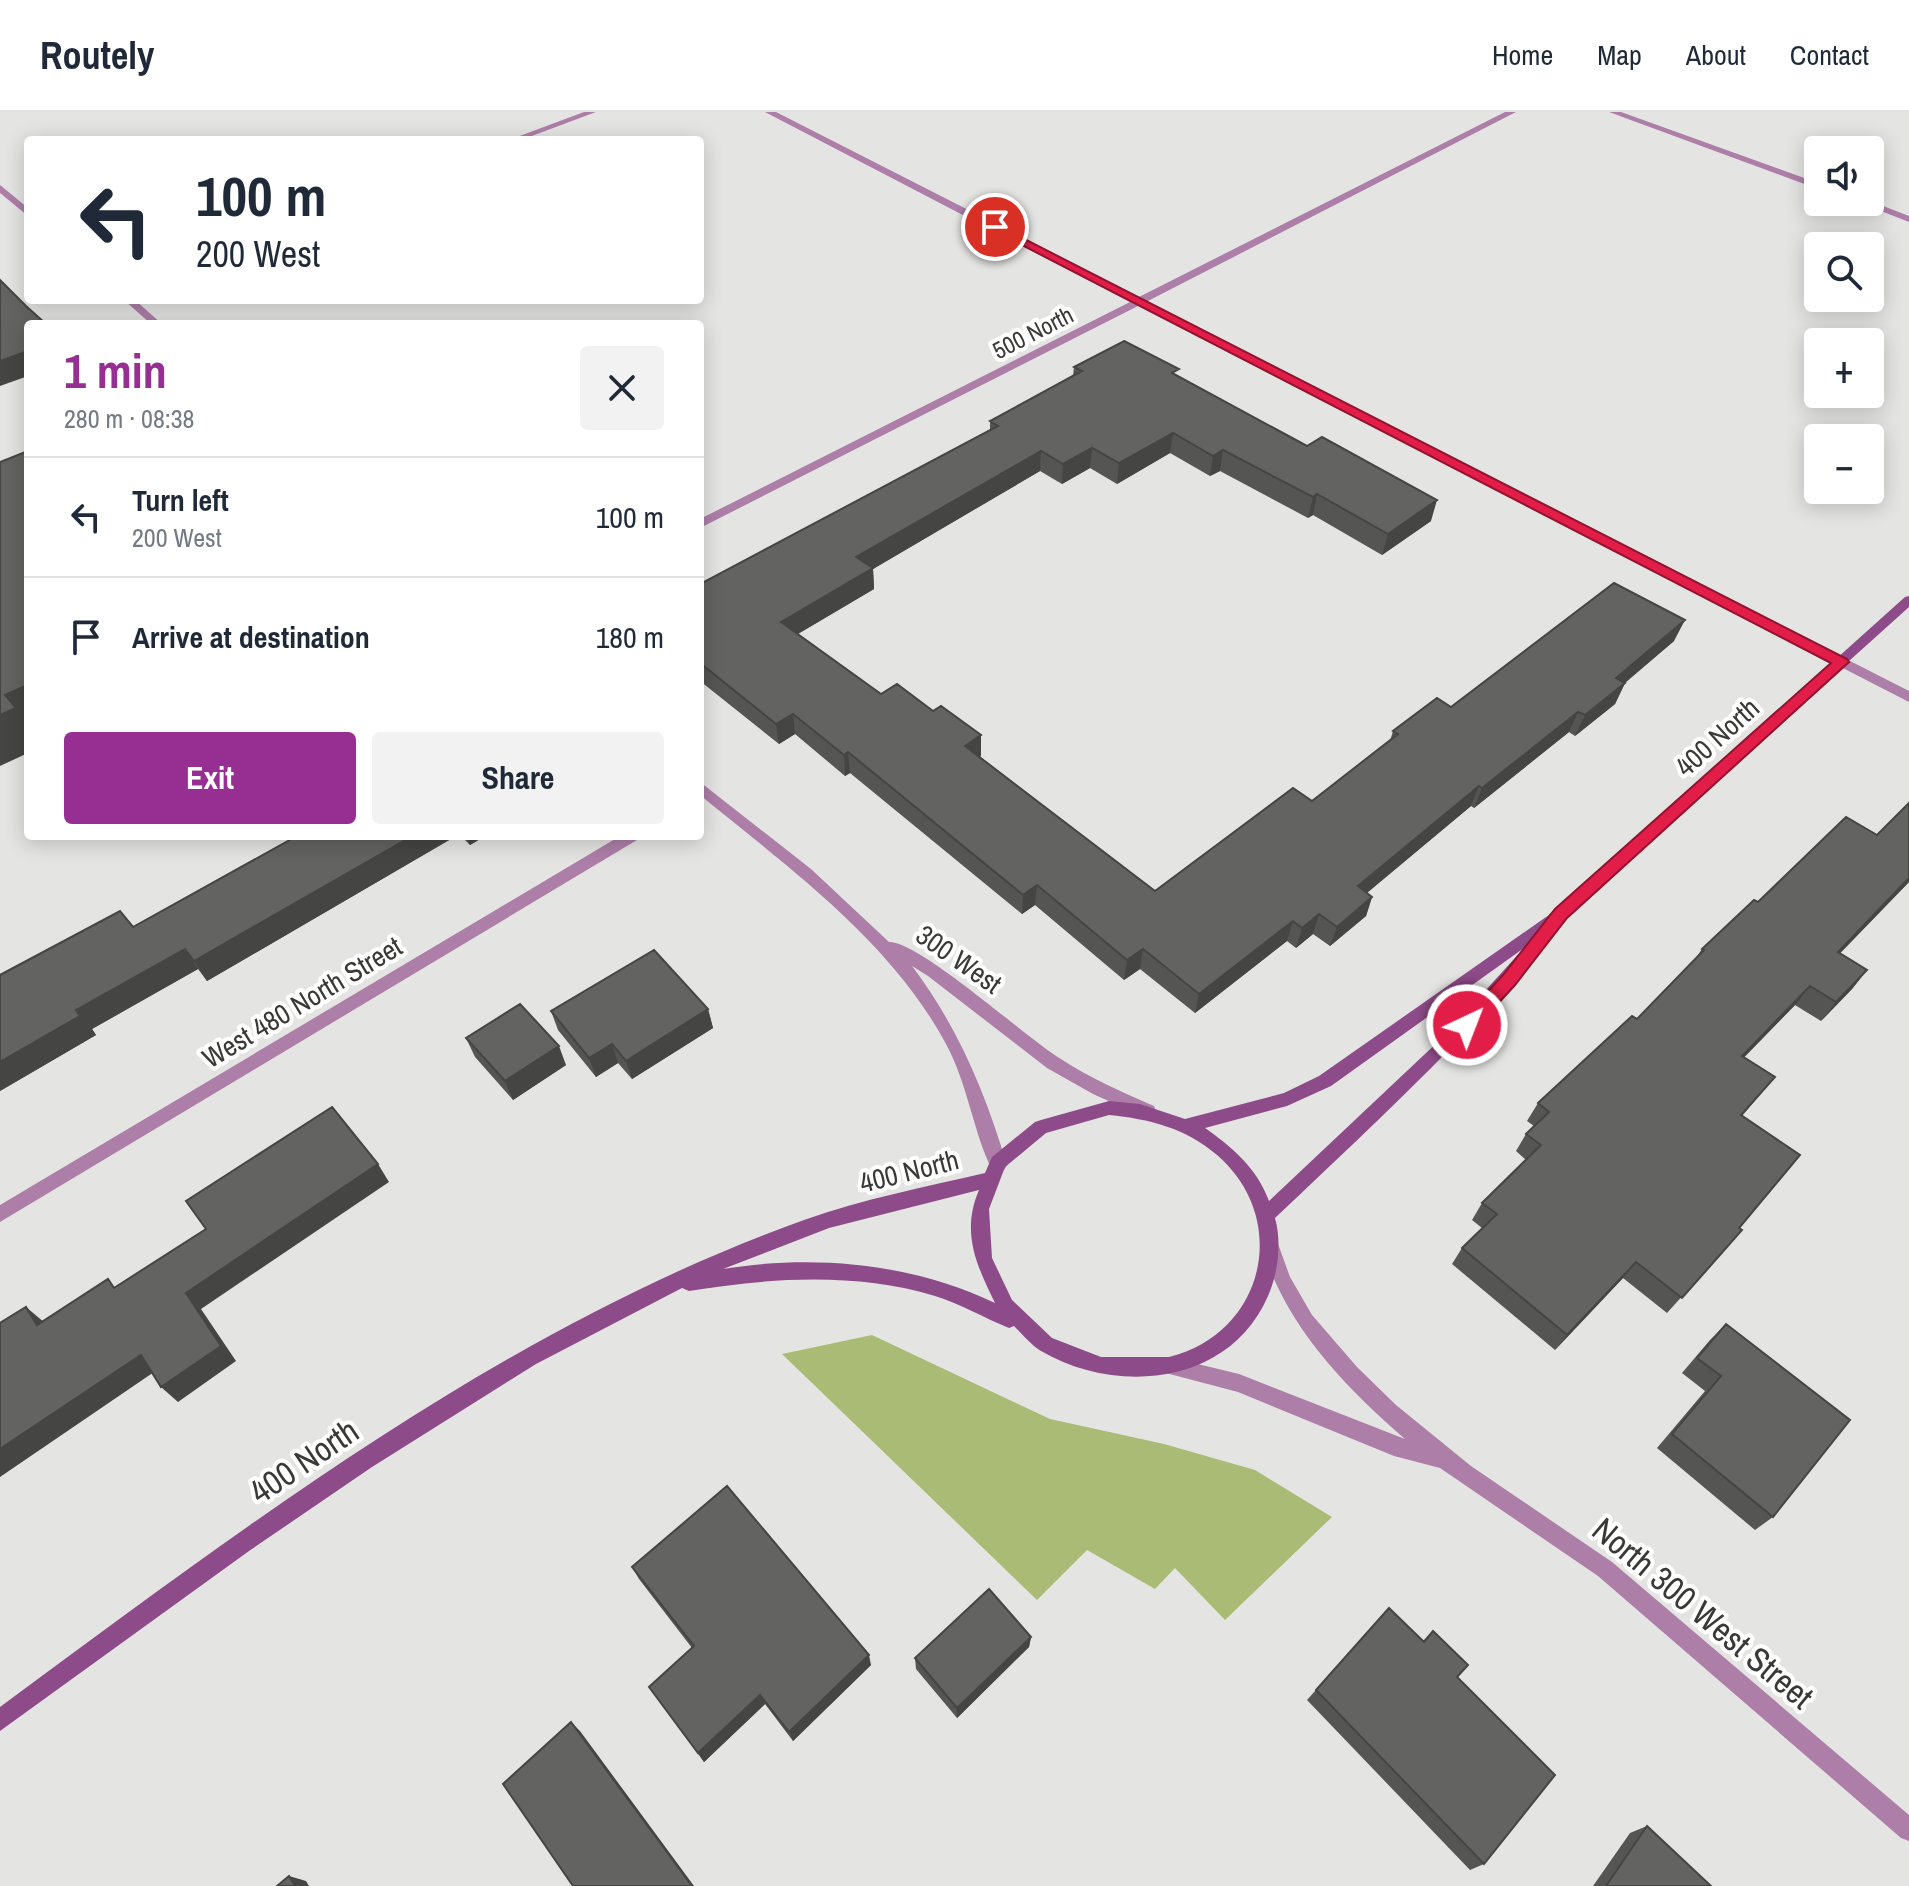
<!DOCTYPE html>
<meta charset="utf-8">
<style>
:root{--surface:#fff;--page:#f2f2f3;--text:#1f2937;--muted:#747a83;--line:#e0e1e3;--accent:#972e91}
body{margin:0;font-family:"Archivo Narrow",sans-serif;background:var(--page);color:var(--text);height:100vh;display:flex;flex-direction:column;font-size:30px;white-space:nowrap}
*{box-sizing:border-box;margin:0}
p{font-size:26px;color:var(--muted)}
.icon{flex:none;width:44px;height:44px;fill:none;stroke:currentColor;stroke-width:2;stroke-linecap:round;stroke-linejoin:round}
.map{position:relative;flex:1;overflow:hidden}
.drawer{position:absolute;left:24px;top:208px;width:680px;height:520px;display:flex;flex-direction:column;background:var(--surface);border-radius:8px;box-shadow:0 4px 20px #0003}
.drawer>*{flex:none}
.banner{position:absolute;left:24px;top:24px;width:680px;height:168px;border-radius:8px;box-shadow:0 4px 20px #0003;background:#fff;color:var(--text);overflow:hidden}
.tools{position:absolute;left:1804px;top:24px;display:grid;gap:16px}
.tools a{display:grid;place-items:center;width:80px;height:80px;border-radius:8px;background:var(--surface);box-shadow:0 4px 20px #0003;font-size:40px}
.pin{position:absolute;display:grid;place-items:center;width:68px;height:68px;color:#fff;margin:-34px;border:4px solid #fff;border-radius:50%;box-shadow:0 2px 8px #0007}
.me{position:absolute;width:88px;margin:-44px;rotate:43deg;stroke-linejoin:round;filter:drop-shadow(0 0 6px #0008)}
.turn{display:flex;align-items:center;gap:28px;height:168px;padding:0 40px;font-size:36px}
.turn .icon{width:104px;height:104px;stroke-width:2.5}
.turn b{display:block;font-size:56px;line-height:68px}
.round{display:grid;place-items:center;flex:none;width:84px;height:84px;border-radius:8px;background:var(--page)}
.head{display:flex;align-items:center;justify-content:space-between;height:136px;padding:0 40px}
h1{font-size:48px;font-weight:700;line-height:60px;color:var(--accent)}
.button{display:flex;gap:16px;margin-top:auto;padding:16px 40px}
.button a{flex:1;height:92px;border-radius:8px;background:var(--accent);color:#fff;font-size:32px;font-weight:700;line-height:92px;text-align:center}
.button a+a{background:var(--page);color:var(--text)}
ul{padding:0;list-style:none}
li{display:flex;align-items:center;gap:24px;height:120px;padding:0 40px;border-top:2px solid var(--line)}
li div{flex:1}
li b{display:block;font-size:30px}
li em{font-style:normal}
header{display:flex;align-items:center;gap:48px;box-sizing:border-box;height:112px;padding:0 40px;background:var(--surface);border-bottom:2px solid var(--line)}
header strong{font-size:38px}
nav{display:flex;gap:44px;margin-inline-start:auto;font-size:28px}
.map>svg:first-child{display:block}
</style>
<header>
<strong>Routely</strong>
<nav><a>Home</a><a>Map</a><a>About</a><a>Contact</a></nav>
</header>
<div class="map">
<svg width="1909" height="1774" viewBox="0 0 1909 1774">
<rect width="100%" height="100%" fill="#e4e5e2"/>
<path fill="#aabb75" d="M872 1223 1050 1307 1164 1332 1255 1358 1332 1405 1225 1508 1175 1456 1155 1477 1087 1438 1037 1488 782 1242Z"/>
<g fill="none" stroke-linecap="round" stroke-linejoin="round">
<path fill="#ad7ea8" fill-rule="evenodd" d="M584 0H596L521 28H509Z
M765 0H776L1139 185 1505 0H1516L1146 190 1909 579V590L1138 194 700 416V407L1130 190Z
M1609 0H1621L1818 71V77Z
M1870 89 1909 104V110L1858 90Z
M620 724H639L637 728 0 1110V1093Z"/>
<path fill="#ad7ea8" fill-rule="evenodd" d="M0 73 28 96V104L0 81Z
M124 188H135L162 212H151Z
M700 670 811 757 889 830C921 830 1026 926 1061 947 1090 966 1122 980 1154 994L1156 999 1154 1004 1148 1006 1142 1004 1093 982 1047 956 928 864 912 854C958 915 985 980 1007 1053L1004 1058 998 1061 992 1058C973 1019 968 973 946 932 890 828 790 757 700 683Z
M1271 1127 1277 1129 1290 1165 1312 1203 1357 1255 1396 1293 1471 1354 1612 1450 1909 1703V1729L1901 1726 1598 1464 1440 1356 1394 1344 1238 1280 1162 1260 1159 1254 1162 1248 1169 1245 1239 1262 1405 1327C1344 1274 1286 1214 1262 1135L1265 1129Z"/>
<path fill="#8e4b89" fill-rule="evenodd" d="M1909 484V495L1556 813 1555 820C1470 924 1372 1014 1275 1106 1282 1131 1278 1161 1268 1184 1229 1274 1116 1283 1041 1239 1031 1233 1022 1222 1014 1214L1009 1216C984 1206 961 1192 935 1184 855 1160 770 1166 689 1179L682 1176 536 1252 372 1355 249 1439 0 1619V1595C251 1410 508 1214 804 1108 863 1087 925 1075 985 1061L992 1045 1035 1010 1041 1008 1109 989 1140 992 1185 1007 1284 981 1319 964 1556 798 1905 485ZM1524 836 1443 925 1269 1089C1257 1056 1232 1035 1205 1016L1287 994 1331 974ZM1109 1003C1149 1007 1186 1016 1217 1043 1291 1107 1265 1221 1169 1245H1101L1052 1226 1012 1188 992 1146 989 1097 1005 1055 1046 1021ZM979 1078C961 1120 976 1152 995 1191 912 1151 813 1142 723 1157L829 1116Z"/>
</g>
<path fill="#555653" d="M1074 255 1178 264 1431 409 1382 443 1313 403 1308 406 1220 359 1210 364 1170 341 1117 372 1090 356 1062 372 1040 359 873 457 874 477 798 522 881 582 933 599 981 623V644L980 645 1155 779 1312 689 1390 629 1393 619 1451 595 1674 529 1625 571 1615 592 1575 624 1569 620 1474 696 1471 694 1367 781 1372 785 1366 804 1330 834 1313 822 1296 836 1287 829 1195 901 1140 857 1124 868 1035 793 1022 802 850 661 845 664 795 622 779 632 700 569V472L990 318V309L1073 264Z
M1909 691V770L1840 841 1867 858 1852 877 1821 909 1795 893 1744 945 1775 965 1742 1004 1739 1116 1742 1118 1667 1201 1623 1166 1555 1238 1452 1152 1462 1136 1482 1116 1472 1108 1482 1091 1526 1048 1516 1039 1526 1022 1534 1014 1527 1009 1538 991 1637 907 1694 849 1702 837 1758 790 1877 723Z
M297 724H456L207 869 198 857 92 917 96 923 0 979 133 815Z
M461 724H485L470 733Z
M708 897 713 916 632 967 618 951 596 965 558 918 551 899Z
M466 926 566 953 513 988 475 945Z
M1726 1212 1773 1405 1755 1418 1657 1336 1705 1279 1682 1261 1710 1228Z
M632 1455 871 1553 793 1629 765 1592 704 1650 649 1575 692 1536 639 1467Z
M1389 1496 1423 1529 1433 1519 1457 1565 1484 1752 1470 1758 1307 1588Z
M1031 1525 1029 1535 957 1606 916 1557 915 1546Z
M1647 1714 1711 1774H1593L1630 1721Z"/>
<path fill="#454644" d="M28 239V264L0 274V249Z
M1173 321 1170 341 1117 372 1119 351Z
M1092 336 1090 356 1062 372 1063 352Z
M1223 338 1220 359 1210 364 1213 344Z
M1041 339 1040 359 873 457 874 477 784 530 781 510 856 445Z
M1317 382 1313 403 1308 406 1313 385Z
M1437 388 1431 409 1382 443 1388 422Z
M1685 508 1674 529 1609 584 1625 571 1615 592 1575 624 1585 603 1616 566Z
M28 573V641L0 654V603L5 583Z
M1578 600 1569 620 1474 696 1482 676Z
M793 602 795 622 779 632 776 612Z
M981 623V644L965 654V634Z
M848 640 850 661 845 664 844 643Z
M1479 674 1471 694 1351 794 1358 774Z
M412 724H456L207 869 194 849Z
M466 724H485L470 733Z
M1909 766V770L1823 859 1838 840Z
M1037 773 1035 793 1022 802 1023 783Z
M1372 785 1366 804 1330 834 1337 815Z
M1319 802 1313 822 1296 836 1302 816Z
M1293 809 1287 829 1195 901 1199 882Z
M185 837 198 857 92 917 96 923 0 979V950L76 898Z
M1143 837 1140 857 1124 868 1127 848Z
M1867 858 1852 877 1821 909 1836 890Z
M1810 874 1795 893 1728 962 1742 944Z
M708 897 713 916 632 967 626 949Z
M612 932 618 951 596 965 589 946Z
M559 934 566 953 513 988 505 969Z
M378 1052 389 1070 201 1197 236 1249 178 1290 161 1275 186 1181Z
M1636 1150 1623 1166 1555 1238 1567 1223Z
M26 1195 45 1211 37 1213Z
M141 1243 157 1258 0 1365V1337Z
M1031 1525 1029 1535 957 1606V1596Z
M869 1543 871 1553 793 1629 789 1620Z
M760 1583 765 1592 704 1650 698 1641Z
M571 1610 580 1619 694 1774H692Z
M289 1764 306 1769 309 1774H295Z"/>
<path fill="#636461" stroke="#454644" stroke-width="2" d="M0 168 26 194 46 212H28V239L0 249Z
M1124 229 1179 257 1172 261 1307 334 1322 325 1437 388 1388 422 1317 382 1313 385 1223 338 1213 344 1173 321 1119 351 1092 336 1063 352 1041 339 856 445 873 456 781 510 881 582 897 572 933 599 941 594 981 623 965 634 1155 779 1293 676 1312 689 1398 622 1393 619 1437 586 1451 595 1614 471 1685 508 1616 566 1625 571 1585 603 1578 600 1482 676 1479 674 1358 774 1372 785 1337 815 1319 802 1302 816 1293 809 1199 882 1143 837 1127 848 1037 773 1023 783 848 640 844 643 793 602 776 612 700 551V472L998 314 990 309 1082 259 1074 255Z
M28 339V573L5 583 16 596 0 603V350Z
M1909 691V766L1838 840 1867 858 1836 890 1810 874 1742 944 1775 965 1741 1003 1800 1043 1739 1116 1742 1118 1682 1186 1636 1150 1567 1223 1462 1136 1497 1102 1482 1091 1541 1033 1526 1022 1549 1000 1538 991 1632 904 1637 907 1704 838 1702 837 1754 788 1758 790 1846 705 1877 723Z
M297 724H412L194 849 185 837 76 898 80 904 0 950V863L120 799 133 815Z
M654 838 708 897 626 949 612 932 589 946 551 899Z
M520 892 559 934 505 969 466 926Z
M332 995 378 1052 186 1181 221 1234 161 1275 141 1243 0 1337V1211L26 1195 37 1213 108 1167 114 1176 206 1117 186 1089Z
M1726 1212 1850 1308 1773 1405 1672 1322 1721 1264 1697 1246Z
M727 1374 869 1543 789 1620 760 1583 698 1641 649 1575 694 1534 632 1455Z
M989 1477 1031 1525 957 1596 915 1546Z
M1389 1496 1424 1530 1433 1519 1468 1553 1457 1565 1555 1663 1484 1752 1316 1578Z
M571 1610 692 1774H573L503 1672Z
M1647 1714 1711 1774H1606Z
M289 1764 295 1774H277Z"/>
<path fill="#e11d48" stroke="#92132f" stroke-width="2" d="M995 112 1847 547 1849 550 1567 806 1515 873 1474 918H1461L1458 913 1461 908 1503 863 1555 797 1831 551 991 117 989 115Z"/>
<g text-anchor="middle" stroke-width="8" stroke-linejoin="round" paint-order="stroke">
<g font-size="24" fill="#393938" stroke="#fff">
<text transform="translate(1033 221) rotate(-27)" y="8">500 North</text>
</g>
<g font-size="28" fill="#393938" stroke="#fff">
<text transform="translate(1717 625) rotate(-42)" y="10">400 North</text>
<text transform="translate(959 847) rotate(35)" y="10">300 West</text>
<text transform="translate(302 890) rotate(-31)" y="10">West 480 North Street</text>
<text transform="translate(909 1059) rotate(-14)" y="10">400 North</text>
</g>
<g font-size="34" fill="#393938" stroke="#fff">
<text transform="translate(304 1349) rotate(-34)" y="12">400 North</text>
<text transform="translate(1703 1501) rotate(40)" y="12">North 300 West Street</text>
</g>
</g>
</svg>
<div class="tools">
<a><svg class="icon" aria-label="sound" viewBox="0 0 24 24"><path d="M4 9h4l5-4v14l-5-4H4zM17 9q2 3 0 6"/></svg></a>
<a><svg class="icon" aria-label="search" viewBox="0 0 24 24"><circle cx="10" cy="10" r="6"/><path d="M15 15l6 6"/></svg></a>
<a>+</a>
<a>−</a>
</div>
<div class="pin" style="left:995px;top:115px;background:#d93025"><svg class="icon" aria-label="arrive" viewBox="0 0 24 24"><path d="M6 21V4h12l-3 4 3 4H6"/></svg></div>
<svg class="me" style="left:1467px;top:913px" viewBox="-20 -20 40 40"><circle r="17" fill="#e11d48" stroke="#fff" stroke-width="3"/><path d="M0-11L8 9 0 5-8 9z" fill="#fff"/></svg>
<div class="banner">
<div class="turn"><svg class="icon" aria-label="left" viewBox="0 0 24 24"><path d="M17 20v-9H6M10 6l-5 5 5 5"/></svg><div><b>100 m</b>200 West</div></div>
</div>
<section class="drawer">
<div class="head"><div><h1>1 min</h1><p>280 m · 08:38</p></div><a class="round"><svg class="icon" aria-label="close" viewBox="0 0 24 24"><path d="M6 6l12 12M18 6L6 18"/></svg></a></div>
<ul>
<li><svg class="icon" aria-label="left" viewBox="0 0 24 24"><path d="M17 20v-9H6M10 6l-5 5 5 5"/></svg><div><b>Turn left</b><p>200 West</p></div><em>100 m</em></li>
<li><svg class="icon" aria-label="arrive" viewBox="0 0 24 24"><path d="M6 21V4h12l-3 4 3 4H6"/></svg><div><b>Arrive at destination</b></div><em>180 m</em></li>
</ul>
<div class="button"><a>Exit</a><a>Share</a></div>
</section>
</div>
